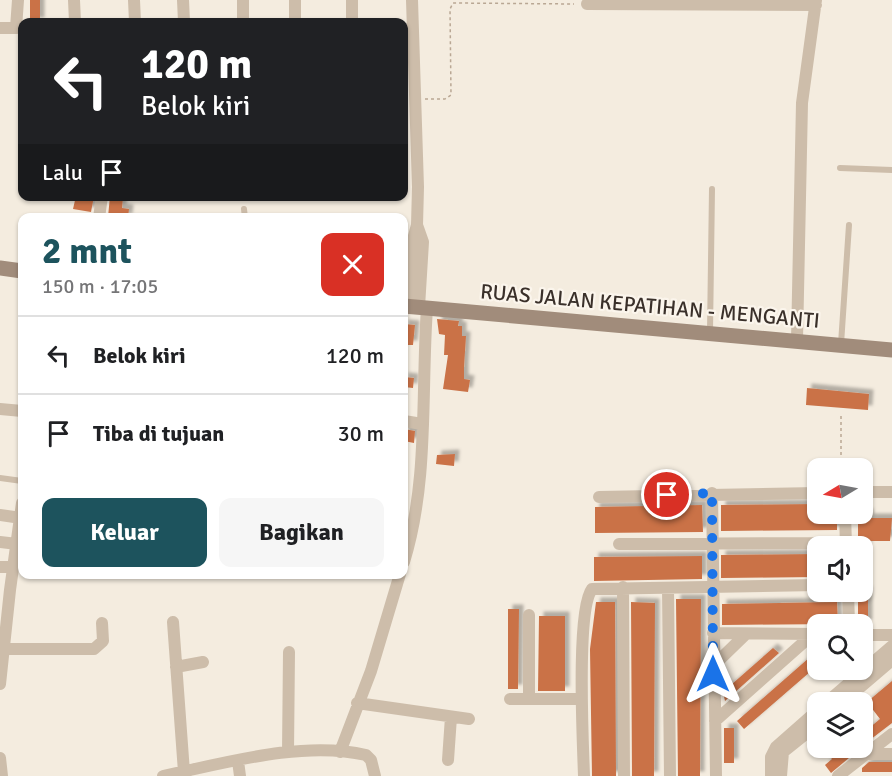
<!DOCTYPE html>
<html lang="id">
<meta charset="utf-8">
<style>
:root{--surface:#fff;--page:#f6f6f6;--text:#202124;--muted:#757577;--line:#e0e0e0;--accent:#1d535d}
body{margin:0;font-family:Signika,sans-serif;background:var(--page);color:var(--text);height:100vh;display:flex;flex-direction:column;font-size:22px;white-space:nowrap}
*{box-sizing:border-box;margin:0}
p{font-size:20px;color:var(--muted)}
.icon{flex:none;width:33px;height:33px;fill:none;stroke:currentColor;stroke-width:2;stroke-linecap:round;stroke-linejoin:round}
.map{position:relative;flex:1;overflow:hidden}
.drawer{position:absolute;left:18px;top:213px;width:390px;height:366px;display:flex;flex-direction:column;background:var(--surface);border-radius:12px;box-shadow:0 2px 4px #0004}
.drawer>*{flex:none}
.guide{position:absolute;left:18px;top:18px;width:390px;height:183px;border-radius:12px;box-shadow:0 2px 4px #0004;background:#202124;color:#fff;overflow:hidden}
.needle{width:39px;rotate:260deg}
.tools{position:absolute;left:807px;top:458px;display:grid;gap:12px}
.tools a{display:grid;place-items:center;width:66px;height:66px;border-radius:12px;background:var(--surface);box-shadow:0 2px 4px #0004;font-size:30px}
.pin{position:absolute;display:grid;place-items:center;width:51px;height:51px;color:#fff;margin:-26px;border:3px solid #fff;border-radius:50%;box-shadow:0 2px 6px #0007}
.me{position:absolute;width:66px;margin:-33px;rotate:0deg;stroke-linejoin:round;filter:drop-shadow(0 0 4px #0008)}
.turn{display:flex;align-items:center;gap:21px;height:126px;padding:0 24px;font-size:27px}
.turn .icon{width:78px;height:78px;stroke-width:2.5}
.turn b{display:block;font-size:42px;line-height:51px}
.then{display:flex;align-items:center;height:57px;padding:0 24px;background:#0003;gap:12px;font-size:22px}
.round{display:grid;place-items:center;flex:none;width:63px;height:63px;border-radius:12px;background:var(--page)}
.headline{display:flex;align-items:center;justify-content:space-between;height:102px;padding:0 24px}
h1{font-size:36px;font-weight:800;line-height:45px;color:var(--accent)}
.button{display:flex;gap:12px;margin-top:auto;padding:12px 24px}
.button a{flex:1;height:69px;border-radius:12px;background:var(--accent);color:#fff;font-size:24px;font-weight:800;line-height:69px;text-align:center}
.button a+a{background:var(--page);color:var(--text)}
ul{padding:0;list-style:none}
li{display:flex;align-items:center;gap:18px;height:78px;padding:0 24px;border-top:2px solid var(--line)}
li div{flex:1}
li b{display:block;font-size:22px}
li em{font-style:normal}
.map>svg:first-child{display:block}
</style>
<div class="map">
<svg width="892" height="776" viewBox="0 0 892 776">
<defs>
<filter id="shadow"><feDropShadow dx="4.5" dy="-4.5" stdDeviation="1.5" flood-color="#0004"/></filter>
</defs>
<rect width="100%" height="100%" fill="#f4ecdf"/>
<path fill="#ca7247" filter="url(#shadow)" d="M30 0H40V22H30Z
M76 196H94L91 212 73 209Z
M110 196 123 197 122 208 129 209 128 218 108 217Z
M437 319 459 321 458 326H462V336H466L464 367V379L470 380 468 392 443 389 448 355H444L445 335 439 334Z
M404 324 415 325 413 345H404Z
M404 377 414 378 413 388 404 387Z
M807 388 869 394 868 410 806 405Z
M404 429 415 431 414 443 404 441Z
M455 454 454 466 436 464 437 455Z
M818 504V513H837V530L721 531V505Z
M702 505 703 532 595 533V507Z
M858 513H869V518H892L890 541H868V546H858Z
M818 554V577L721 578V555Z
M702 556V579L594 581V557Z
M858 591H868V624H858Z
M676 599H701L700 776H678Z
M596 602H615L616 776H592L590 649Z
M631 602 655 603 654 776H632Z
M837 602 838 624 722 625V604Z
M508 609H519L518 689H508Z
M539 616H565V691H538Z
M773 648 779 653 725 701 723 692Z
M818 650V665L744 729 737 721Z
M892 681V723L862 746V734L880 719 867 702Z
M724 728H734V763H724Z
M822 747H862L831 773 825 765 832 759Z
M869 762H892V772H862V768Z"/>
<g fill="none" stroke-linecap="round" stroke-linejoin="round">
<path stroke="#b9a794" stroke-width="1.5" stroke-dasharray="3 3" stroke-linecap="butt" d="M425 99H445L451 95 450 9 453 3 574 4
M841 416V468"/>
<path stroke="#cdbdaa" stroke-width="6" d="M840 168 892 170
M244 209 245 218
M710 332 712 189
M841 344 849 225
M0 478 22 481"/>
<path stroke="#cdbdaa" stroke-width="12" d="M74 0 75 22
M134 0 135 22
M183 0 184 22
M243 0V22
M295 0V22
M352 0V22
M587 4 816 5
M0 28H16L18 0
M99 218 102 196
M417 225 423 242 419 307
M409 306 412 243 417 225 418 187 412 0
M797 340 802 103 816 0
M0 409 22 411
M404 421 422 424
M862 492H892
M712 493 716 776
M599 497 818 493
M845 513 846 546
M0 515 21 518
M0 542 17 544
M619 544 846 543
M404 562C429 481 421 392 427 308
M0 567H13
M623 587 624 776
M668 588 670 776
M848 591 849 624
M529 615V699
M173 622 184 772
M713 633 816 634
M862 635H892
M4 649H94L103 641 102 623
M713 666 746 634
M176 667 203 662
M0 684 10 590 22 503
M510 699H581
M827 702 892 646
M843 702 892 660
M357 703 469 719
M715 721 813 634
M288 752 289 652
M340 752 371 671 400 574
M867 754H892
M0 758 2 776
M448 760 451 717
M238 761 240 776
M163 776C225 763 304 740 366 755L371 760 375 776
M584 776C583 743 576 610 592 589L818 585
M771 776V757L776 747 818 710
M781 776 783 752 818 724
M838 776 892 734"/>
<path stroke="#a18c7b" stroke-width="15" d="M0 268 22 271
M404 306 892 350"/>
</g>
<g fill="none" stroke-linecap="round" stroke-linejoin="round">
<path stroke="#1a73e8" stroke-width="10" stroke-dasharray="0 18" d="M667 495 712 493 713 674"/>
</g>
<g text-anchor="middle" stroke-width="4.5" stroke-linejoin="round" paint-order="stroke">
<g font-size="21" fill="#3a302a" stroke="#fbf5ec">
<text transform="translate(650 306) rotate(5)" y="7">RUAS JALAN KEPATIHAN - MENGANTI</text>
</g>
</g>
</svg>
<div class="tools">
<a><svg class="needle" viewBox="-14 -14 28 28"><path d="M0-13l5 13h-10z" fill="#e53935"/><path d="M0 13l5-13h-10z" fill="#757577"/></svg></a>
<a><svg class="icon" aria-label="sound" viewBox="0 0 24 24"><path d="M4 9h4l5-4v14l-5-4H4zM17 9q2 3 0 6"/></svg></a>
<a><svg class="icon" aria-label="search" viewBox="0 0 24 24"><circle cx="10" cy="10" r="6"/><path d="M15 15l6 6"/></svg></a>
<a><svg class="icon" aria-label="layers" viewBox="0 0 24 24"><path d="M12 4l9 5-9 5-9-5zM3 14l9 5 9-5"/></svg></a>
</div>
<div class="pin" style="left:667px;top:495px;background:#d93025"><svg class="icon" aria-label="arrive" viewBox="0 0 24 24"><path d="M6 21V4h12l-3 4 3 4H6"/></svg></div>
<svg class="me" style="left:713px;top:674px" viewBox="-20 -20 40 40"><path d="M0-17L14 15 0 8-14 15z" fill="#1a73e8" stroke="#fff" stroke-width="4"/></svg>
<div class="guide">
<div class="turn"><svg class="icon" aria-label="left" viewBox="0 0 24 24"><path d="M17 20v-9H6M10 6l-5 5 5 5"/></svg><div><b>120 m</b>Belok kiri</div></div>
<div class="then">Lalu<svg class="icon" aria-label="arrive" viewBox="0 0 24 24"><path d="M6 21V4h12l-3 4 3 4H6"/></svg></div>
</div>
<section class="drawer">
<div class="headline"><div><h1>2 mnt</h1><p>150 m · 17:05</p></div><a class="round" style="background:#d93025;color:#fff"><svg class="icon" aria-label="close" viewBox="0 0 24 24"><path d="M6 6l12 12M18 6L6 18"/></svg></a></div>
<ul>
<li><svg class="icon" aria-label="left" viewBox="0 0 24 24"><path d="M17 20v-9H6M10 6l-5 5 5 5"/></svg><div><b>Belok kiri</b></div><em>120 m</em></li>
<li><svg class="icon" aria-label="arrive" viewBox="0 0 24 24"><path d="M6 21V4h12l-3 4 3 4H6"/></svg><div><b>Tiba di tujuan</b></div><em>30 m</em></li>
</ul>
<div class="button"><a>Keluar</a><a>Bagikan</a></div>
</section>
</div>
